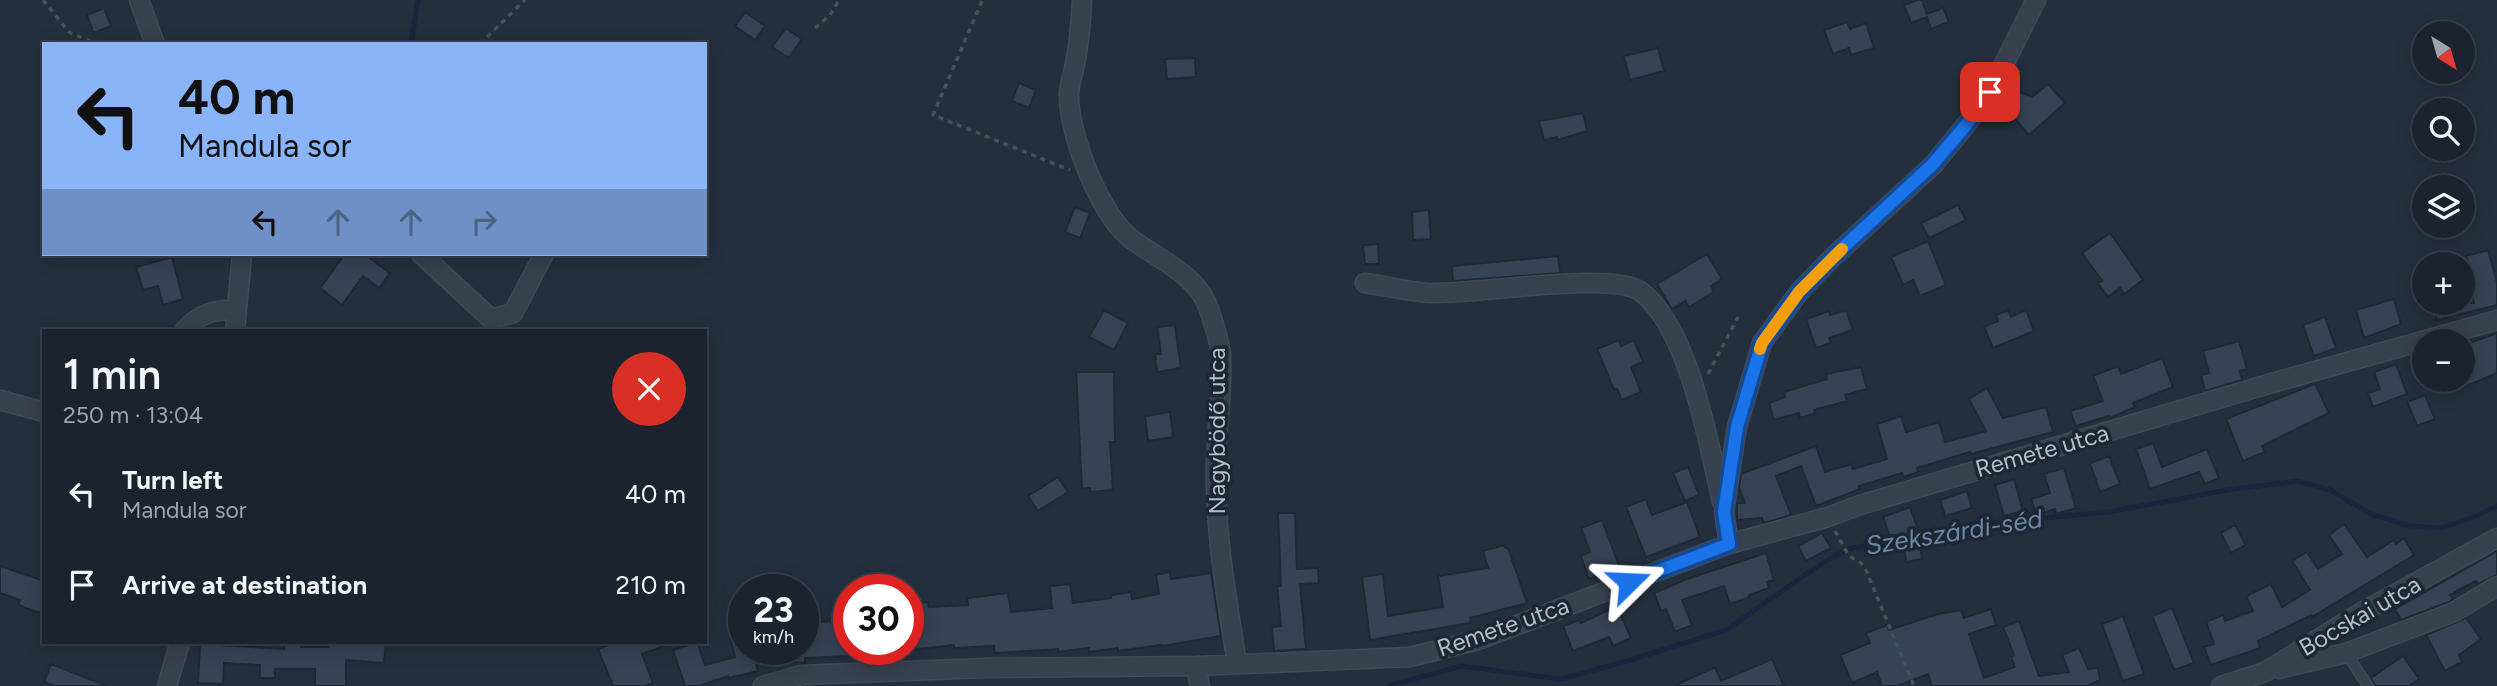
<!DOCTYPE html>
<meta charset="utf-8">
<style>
:root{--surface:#1b232e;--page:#242b36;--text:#f1f3f6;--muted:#a0a4aa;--line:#39404a}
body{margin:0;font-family:Figtree,sans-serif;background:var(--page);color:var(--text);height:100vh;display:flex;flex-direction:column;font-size:26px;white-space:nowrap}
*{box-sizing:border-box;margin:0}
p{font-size:23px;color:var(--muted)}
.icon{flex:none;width:38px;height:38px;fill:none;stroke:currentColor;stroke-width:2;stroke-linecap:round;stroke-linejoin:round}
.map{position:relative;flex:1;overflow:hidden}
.panel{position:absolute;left:42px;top:329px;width:665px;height:315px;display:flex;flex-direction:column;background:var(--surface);border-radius:0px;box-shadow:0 4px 18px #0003,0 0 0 2px var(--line)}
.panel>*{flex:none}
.banner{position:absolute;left:42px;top:42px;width:665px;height:214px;border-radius:0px;box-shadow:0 4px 18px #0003,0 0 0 2px var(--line);background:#8ab4f8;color:#111;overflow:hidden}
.needle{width:46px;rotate:143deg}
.controls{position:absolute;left:2412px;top:21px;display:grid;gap:14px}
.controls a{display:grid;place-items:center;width:63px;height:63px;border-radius:50%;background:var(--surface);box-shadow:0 4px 18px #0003,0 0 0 2px var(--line);font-size:35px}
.speed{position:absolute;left:728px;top:574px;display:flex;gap:14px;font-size:35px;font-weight:700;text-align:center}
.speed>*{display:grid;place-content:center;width:91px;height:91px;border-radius:50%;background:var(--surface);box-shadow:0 4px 18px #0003,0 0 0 2px var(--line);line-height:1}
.speed small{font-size:18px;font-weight:400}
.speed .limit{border:10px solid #d22;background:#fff;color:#111}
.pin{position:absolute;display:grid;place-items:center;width:60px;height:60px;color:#fff;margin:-30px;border-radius:14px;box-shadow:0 4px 10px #0006}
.me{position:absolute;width:77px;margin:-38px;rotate:69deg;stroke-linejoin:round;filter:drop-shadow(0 0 5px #0008)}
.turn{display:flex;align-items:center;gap:24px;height:147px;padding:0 21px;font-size:32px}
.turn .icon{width:91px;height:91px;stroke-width:2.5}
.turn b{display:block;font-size:49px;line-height:60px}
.lanes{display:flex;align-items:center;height:66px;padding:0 21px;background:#0003;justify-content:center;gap:35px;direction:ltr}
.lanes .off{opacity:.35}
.round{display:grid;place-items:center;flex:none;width:74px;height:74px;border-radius:37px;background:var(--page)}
.head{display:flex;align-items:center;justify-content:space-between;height:119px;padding:0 21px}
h1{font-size:42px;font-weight:600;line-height:52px}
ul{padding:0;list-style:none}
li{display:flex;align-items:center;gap:21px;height:91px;padding:0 21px}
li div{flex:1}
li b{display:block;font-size:26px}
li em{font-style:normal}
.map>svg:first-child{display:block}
</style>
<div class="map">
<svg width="2497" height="686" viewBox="0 0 2497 686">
<rect width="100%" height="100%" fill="#242f3e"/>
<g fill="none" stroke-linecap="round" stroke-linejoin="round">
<path stroke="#17263c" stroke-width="5" d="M411 44 418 0
M1389 686 1461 666 1561 679 1624 662 1726 630 1821 564 1848 549 1970 525 2109 512 2227 490 2297 481 2330 490 2371 514 2410 526 2441 528 2474 517 2497 506"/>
</g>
<path fill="#364354" stroke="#1f2835" stroke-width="2" d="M1918 0H1922L1927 14 1943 8 1949 22 1931 29 1927 17 1911 23 1904 5Z
M104 8 111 26 94 33 87 15Z
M745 12 765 26 755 40 735 26Z
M1847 22 1850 29 1866 23 1874 48 1851 55 1849 48 1833 54 1824 30Z
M786 28 802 39 789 58 772 47Z
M1658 48 1664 71 1630 80 1624 56Z
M1195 58 1196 77 1167 79 1165 59Z
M1019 83 1036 90 1029 108 1012 101Z
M2048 84 2065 103 2029 135 2000 102 2015 90 2032 97Z
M1583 113 1587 131 1558 140 1557 137 1544 140 1539 121Z
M1958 205 1966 220 1929 238 1921 223Z
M1075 207 1090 213 1080 238 1065 232Z
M1429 210 1431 239 1413 240 1412 212Z
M2110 233 2143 280 2124 294 2120 288 2108 297 2098 283 2102 281 2082 253Z
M1928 241 1946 285 1920 296 1913 280 1903 285 1891 257Z
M1378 244 1379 264H1365L1363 245Z
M2488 250 2497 282V305L2437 320 2432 303H2474L2466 276 2471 275 2466 256Z
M345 254H364L390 273 379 288 363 276 342 305 320 288Z
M1707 254 1722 279 1711 286 1714 292 1689 307 1685 301 1672 309 1657 284Z
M1558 256 1560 273 1453 281 1452 266Z
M172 257 183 299 163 305 158 286 143 290 136 267Z
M2394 299 2401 324 2364 338 2356 310Z
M1104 310 1128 323 1114 350 1089 337Z
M1846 310 1853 330 1829 338 1831 343 1816 348 1806 319 1829 311 1830 315Z
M2008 310 2011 317 2026 310 2034 331 1993 348 1984 327 1998 321 1996 315Z
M2325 317 2336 348 2314 356 2303 325Z
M1175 325 1181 368 1157 372 1155 354H1161L1157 327Z
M2497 333V373L2462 388V346Z
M1619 340 1621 346 1634 340 1643 362 1631 367 1641 392 1622 400 1617 389 1614 390 1597 349Z
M2239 341 2247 369 2240 371 2242 380 2205 391 2201 375 2209 373 2203 351Z
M2162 358 2173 387 2133 403 2135 407 2110 418 2109 416 2076 426 2070 411 2103 401 2093 376 2118 366 2121 374Z
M2396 364 2407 394 2373 407 2368 393 2380 389 2374 372Z
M1861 367 1867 389 1845 395 1847 401 1814 410 1815 413 1800 418 1799 413 1774 420 1769 403 1785 397 1784 392 1827 379 1826 374Z
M1076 372H1114L1115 442H1110L1113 490 1090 492V488L1082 489Z
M2315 384 2329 413 2262 446 2265 452 2243 461 2226 419Z
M1987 388 2003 418 2046 407 2053 432 1971 454 1970 452 1917 468 1918 472 1904 477 1902 473 1859 486 1860 489 1816 506 1801 466 1776 476 1791 515 1764 523 1762 518 1737 520V503H1745L1739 488 1741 474 1816 446 1825 472 1852 464 1853 469 1887 459 1877 424 1901 416 1906 432 1939 422 1945 442 1986 431 1969 399Z
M2425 395 2435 419 2417 426 2407 402Z
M1170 412 1173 437 1148 441 1145 416Z
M2153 443 2162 467 2207 449 2219 478 2205 484 2199 472 2150 489 2136 449Z
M2109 456 2120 484 2100 492 2090 463Z
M1688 467 1699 495 1685 501 1673 473Z
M2064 468 2076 508 2056 514 2055 509 2036 515 2031 499 2050 493 2044 474Z
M1058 477 1068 492 1038 511 1028 496Z
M2014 479 2023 511 2004 516 1995 485Z
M1967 491 1972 508 1945 516 1940 500Z
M1646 499 1652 515 1687 502 1700 537 1646 557 1626 507Z
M1910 507 1917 527 1922 559 1906 562 1902 533 1890 537 1883 517Z
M1278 513H1295L1297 569 1318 568 1319 583 1300 584 1306 649 1274 651 1272 627 1281 626 1277 586H1281Z
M1602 520 1620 568 1589 579 1581 556 1590 552 1581 528Z
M2344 524 2367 557 2394 540 2396 544 2404 538 2414 555 2312 617 2311 615 2258 641 2260 648 2211 665 2204 647 2214 644 2206 622 2223 615 2225 621 2253 611 2246 596 2271 584 2282 607 2310 590 2292 561 2307 552 2318 569 2342 554 2329 535Z
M2235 525 2246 545 2231 553 2221 533Z
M1822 533 1831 548 1806 561 1798 546Z
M1504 545 1505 548H1508L1527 603 1470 618 1471 623 1370 640 1362 577 1383 574 1388 616 1443 607 1438 576 1488 568 1483 551Z
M2497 551V575L2478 584 2476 581 2464 587 2450 595 2453 599 2449 602 2401 620 2395 609Z
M1766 553 1774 580 1767 582 1769 588 1749 595 1750 597 1730 604 1724 586 1682 600 1692 625 1675 632 1666 609 1661 611 1654 593 1687 579Z
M0 566 44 581V602L40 613 18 605 20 600 0 593Z
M1170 572 1171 579 1211 573 1221 636 1162 646V645L1118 651V648L1089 652V648L1058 652V649L995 653 994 646 954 648V645L908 650V635L913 634 910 604 928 602 929 607 968 605 967 598 1008 593 1011 612 1052 608 1050 586 1070 584 1073 603 1111 598V595L1131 592 1132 599 1159 594 1156 575Z
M1617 606 1631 638 1613 646 1609 637 1573 651 1563 626 1580 620 1581 623Z
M2172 608 2194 663 2174 670 2152 616Z
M1991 609 1996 625 1969 634 1984 678 2015 667 2011 657 2014 655 2003 627 2019 621 2039 676 2069 672 2062 655 2079 648 2088 669 2098 668 2100 680 2087 686H1932L1928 674 1897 686H1882L1877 672 1852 683 1840 655 1870 643 1866 633 1887 625 1889 630 1938 614 1961 610 1964 618Z
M2123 616 2144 674 2123 681 2102 624Z
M2466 618 2481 639 2459 655 2462 662 2445 671 2426 635Z
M848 620 849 656 805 658V663L762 659V649H803V623Z
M744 625V649H753L758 671 729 678 728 676 699 686H685L673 650 697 642 705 665 735 657 728 629Z
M285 642H302L301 647H329V642H386L384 663 346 660V686H315V669H275V678H260V665L224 663 223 684 198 683 200 644 284 649Z
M617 642H670V644L642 654 653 683 645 686H613L598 649Z
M2403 656 2419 679 2409 686H2375L2371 678Z
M1772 659 1784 686H1674L1715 667 1721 681Z
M51 664 105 685V686H55L44 682Z"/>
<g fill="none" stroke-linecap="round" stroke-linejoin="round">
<defs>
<path id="lane" d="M2346 653 2368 686"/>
<path id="street" d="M139 0 155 44
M1082 0C1081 23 1079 46 1074 69 1072 77 1069 86 1069 94 1068 133 1101 219 1134 241 1161 260 1200 277 1210 312 1214 326 1221 343 1221 358 1223 401 1214 443 1216 485 1217 546 1228 605 1237 664
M421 254 491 319 513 313 544 254
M1365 283C1386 286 1407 291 1428 293 1473 295 1610 271 1640 291 1689 327 1709 445 1722 502
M184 331C199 314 214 309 236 310
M235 331 242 254
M0 400 44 412
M1729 544 1724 512 1737 427 1762 343 1799 292 1833 257 1933 165 1966 125 1990 92 2036 0
M1196 666 1200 686
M2279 669 2346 653 2454 612 2497 586
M167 686 180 642
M763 686 801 675 986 668 1196 666 1410 657 1478 640 1729 544 1828 517 1860 505 2272 383 2497 320
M2221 686 2265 672 2357 615 2497 538"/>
</defs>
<use href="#lane" stroke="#414a57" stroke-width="12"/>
<use href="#street" stroke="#414a57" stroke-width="21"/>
<path stroke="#3f5557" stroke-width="3.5" stroke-dasharray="5 5" stroke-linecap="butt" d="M43 0 69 32 96 44
M982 1 933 115 1070 170
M815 28 830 15 839 0
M480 44 525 0
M1708 374 1738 317
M1835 531 1849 556 1861 563 1866 570 1914 686"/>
<use href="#lane" stroke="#38414e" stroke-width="9"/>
<use href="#street" stroke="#38414e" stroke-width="18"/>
</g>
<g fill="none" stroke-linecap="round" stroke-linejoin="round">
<defs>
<path id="route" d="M1629 582 1729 544 1724 512 1737 427 1762 343 1799 292 1833 257 1933 164 1966 125 1990 92"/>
</defs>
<use href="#route" stroke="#114b97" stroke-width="18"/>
<use href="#route" stroke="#1a73e8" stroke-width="12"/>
<path stroke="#f59e0b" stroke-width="12" d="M1760 349 1762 343 1799 292 1842 249"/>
</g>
<g text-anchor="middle" stroke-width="7" stroke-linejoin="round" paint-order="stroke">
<g font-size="24" fill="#b4bcc9" stroke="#1d2633">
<text transform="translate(1217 431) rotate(-90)" y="8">Nagybödő utca</text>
<text transform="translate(2042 451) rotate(-16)" y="8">Remete utca</text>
<text transform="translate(2360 616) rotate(-30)" y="8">Bocskai utca</text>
<text transform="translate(1503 627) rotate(-19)" y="8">Remete utca</text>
</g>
<g font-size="26" font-style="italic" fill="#6d86a8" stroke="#1d2633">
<text transform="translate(1954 532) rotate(-9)" y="9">Szekszárdi-séd</text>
</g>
</g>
</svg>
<div class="controls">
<a><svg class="needle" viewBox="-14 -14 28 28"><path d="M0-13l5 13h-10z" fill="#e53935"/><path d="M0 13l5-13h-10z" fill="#a0a4aa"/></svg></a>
<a><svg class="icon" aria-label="search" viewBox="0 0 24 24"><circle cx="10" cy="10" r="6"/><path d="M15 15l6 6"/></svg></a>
<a><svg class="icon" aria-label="layers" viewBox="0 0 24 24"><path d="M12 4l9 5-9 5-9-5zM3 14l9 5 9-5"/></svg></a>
<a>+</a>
<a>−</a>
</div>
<div class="speed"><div>23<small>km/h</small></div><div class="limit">30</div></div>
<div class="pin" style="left:1990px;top:92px;background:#d93025"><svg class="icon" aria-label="arrive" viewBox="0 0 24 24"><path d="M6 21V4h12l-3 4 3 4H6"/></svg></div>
<svg class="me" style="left:1629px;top:582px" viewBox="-20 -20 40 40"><path d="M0-17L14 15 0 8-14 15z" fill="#1a73e8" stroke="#fff" stroke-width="4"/></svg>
<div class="banner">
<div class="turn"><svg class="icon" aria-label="left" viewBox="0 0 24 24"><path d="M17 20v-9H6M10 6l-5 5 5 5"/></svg><div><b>40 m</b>Mandula sor</div></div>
<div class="lanes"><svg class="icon" aria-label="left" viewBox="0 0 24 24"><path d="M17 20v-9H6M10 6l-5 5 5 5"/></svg><svg class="icon off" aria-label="ahead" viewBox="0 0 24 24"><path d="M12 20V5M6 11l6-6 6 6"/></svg><svg class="icon off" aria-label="ahead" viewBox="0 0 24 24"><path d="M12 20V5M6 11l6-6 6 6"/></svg><svg class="icon off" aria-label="right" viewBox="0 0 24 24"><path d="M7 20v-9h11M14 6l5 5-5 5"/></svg></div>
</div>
<section class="panel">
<div class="head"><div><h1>1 min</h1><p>250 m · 13:04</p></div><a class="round" style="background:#d93025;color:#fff"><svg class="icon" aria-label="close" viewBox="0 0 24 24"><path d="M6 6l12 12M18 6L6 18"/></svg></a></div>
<ul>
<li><svg class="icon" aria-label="left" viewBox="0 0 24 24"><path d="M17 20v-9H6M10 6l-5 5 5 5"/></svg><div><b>Turn left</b><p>Mandula sor</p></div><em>40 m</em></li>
<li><svg class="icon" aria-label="arrive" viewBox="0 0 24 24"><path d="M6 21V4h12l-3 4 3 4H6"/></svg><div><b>Arrive at destination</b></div><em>210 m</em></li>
</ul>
</section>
</div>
